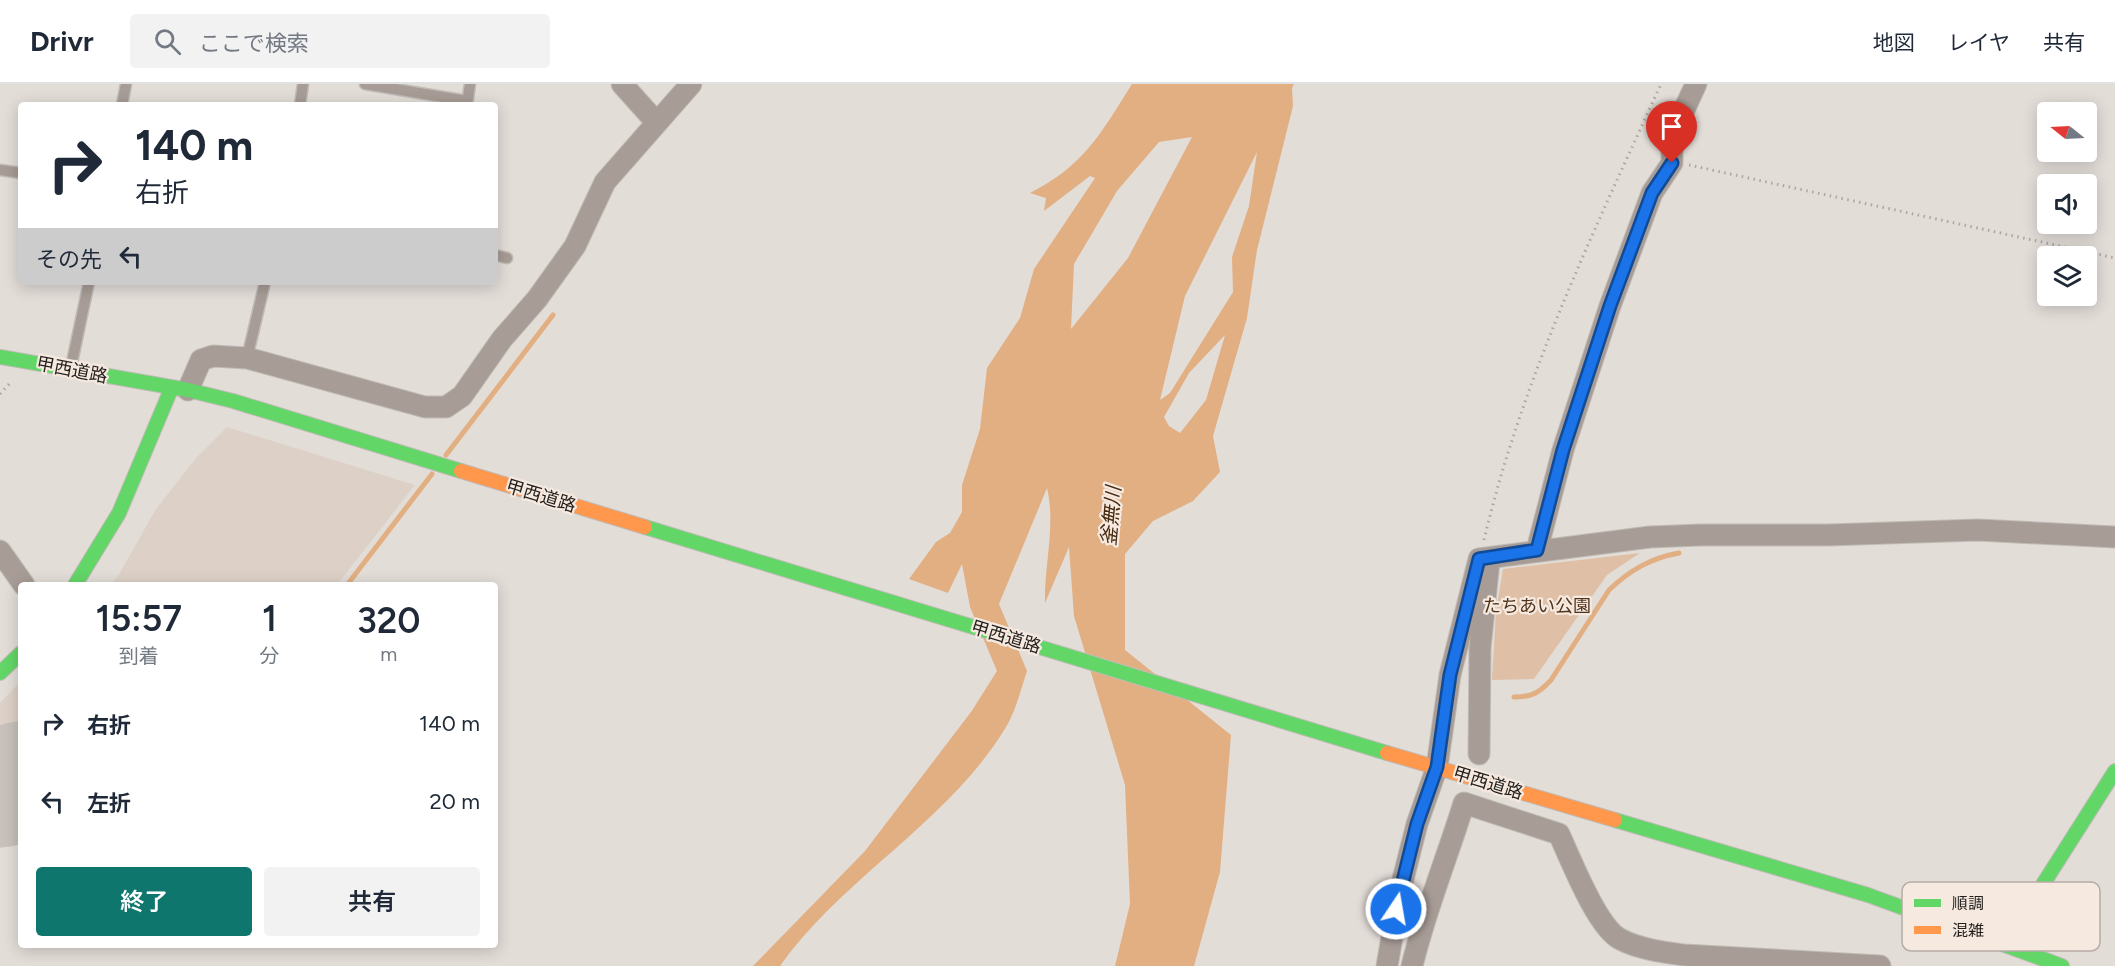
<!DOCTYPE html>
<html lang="ja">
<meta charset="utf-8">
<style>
:root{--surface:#fff;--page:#f2f2f3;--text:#1f2937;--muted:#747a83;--line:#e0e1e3;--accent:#0f766e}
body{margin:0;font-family:Figtree,"Noto Sans JP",sans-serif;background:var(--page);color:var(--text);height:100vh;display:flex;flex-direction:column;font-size:22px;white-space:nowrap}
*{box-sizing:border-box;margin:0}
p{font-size:20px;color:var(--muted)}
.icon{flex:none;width:33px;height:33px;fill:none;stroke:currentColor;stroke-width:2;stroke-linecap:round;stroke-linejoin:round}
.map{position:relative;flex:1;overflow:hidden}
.side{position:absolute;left:18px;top:498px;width:480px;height:366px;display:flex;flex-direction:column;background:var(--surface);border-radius:6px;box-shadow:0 3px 15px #0003}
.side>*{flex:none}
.banner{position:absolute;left:18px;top:18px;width:480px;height:183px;border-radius:6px;box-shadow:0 3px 15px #0003;background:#fff;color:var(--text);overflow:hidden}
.needle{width:39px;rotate:288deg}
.controls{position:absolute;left:2037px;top:18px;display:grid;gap:12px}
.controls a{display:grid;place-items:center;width:60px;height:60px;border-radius:6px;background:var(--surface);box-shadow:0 3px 15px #0003;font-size:30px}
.pin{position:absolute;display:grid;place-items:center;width:51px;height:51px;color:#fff;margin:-62px -26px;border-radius:50% 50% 50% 0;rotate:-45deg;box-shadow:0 0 6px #0007}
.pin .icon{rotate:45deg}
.me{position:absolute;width:66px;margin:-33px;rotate:12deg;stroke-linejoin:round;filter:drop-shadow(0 0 4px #0008)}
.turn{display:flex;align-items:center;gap:21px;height:126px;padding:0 18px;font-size:27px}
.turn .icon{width:78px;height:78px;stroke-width:2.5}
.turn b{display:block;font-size:42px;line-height:51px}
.then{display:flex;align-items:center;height:57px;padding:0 18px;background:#0003;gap:12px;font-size:22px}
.eta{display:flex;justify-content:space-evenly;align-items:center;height:102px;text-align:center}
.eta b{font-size:36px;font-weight:600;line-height:42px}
.cta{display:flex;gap:12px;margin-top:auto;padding:12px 18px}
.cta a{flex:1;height:69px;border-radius:6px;background:var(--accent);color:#fff;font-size:24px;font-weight:600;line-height:69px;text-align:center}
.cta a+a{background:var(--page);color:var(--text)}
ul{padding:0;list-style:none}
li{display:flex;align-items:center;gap:18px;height:78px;padding:0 18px}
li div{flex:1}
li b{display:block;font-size:22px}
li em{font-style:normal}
header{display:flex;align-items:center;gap:36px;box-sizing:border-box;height:84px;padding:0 30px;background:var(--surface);border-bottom:2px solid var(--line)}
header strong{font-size:28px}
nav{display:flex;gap:33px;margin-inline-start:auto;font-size:21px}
.search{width:420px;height:54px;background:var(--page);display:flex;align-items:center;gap:15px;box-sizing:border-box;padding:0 21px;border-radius:6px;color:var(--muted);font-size:22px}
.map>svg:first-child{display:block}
</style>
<header>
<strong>Drivr</strong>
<div class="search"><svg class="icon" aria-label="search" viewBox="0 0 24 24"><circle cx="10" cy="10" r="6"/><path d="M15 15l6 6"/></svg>ここで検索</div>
<nav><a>地図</a><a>レイヤ</a><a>共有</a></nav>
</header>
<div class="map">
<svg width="2115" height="882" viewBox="0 0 2115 882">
<rect width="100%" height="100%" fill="#e3ddd8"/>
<path fill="#ddd1c7" d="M227 343 415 401 337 501H110L118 492 156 425 196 374Z
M21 597V755L0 764V619Z"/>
<path fill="#dfbfa6" d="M1640 469 1607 491 1534 595 1492 596 1496 527 1503 485Z"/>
<path fill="#e2af83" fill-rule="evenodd" d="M1132 0H1294L1292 4 1293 22 1257 166 1247 234 1213 352 1220 388 1193 417 1153 437 1125 470V566L1231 651 1220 788 1194 882H1115L1130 820 1125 701 1074 532 1069 463 1045 519C1044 480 1056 442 1047 404L999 520 1027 587C1021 605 1016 626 1006 643 949 738 844 792 780 882H753L865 767 971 628 997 587 970 523 962 480 948 509 909 495 936 458 950 449 962 428V401L980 345 987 284 1020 234 1034 185 1095 94 1090 92 1044 127 1046 114 1030 109C1084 82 1101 49 1132 0ZM1192 53 1128 174 1071 245 1074 180 1117 107 1159 58ZM1257 68 1249 122 1232 173 1233 208 1170 309 1160 316 1185 212ZM1225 251 1206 316 1180 349 1169 342 1164 333 1189 289Z"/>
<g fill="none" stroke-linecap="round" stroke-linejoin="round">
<path stroke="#e2af83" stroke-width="5" d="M446 371 553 231
M347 501 432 390
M1514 613C1532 613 1539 609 1551 596L1609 506C1630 486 1651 474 1679 469"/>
<path stroke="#c7c0bb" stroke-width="117" d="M0 705 21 696"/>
<defs>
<path id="lane" d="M365 0 467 17
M122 21 126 0
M300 21 303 0
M467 21 470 0
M0 86 21 89
M495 171 507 174
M247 274 265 198
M71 283 89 198"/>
<path id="street" d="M622 0 657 39
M188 306 201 276 213 272 247 274 425 323H446L462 312 502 255 537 215 575 162 605 98 691 0
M1537 466 1563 366 1610 222 1652 109 1672 79V52L1696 0
M0 467 24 501
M1479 670 1480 564 1489 477
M1387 882 1400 807 1417 740 1437 683 1450 591 1479 475 1650 453 1700 451H1828L1978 446 2115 453
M1412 882C1425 827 1447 774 1464 719L1559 750C1571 776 1597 843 1620 855 1639 865 1662 868 1684 871L1880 882"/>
<path id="fast" d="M0 273 188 306 233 317 461 387
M645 443 1387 669
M75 501 119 429 172 303
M0 589 21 569
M1615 736 1868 811 2062 882
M2005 860 2115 687"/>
<path id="slow" d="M461 387 645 443
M1387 669 1615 736"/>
</defs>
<use href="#lane" stroke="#c0bbb7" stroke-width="13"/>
<use href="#street" stroke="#c0bbb7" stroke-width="23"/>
<use href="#fast" stroke="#c0bbb7" stroke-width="16"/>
<use href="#slow" stroke="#c0bbb7" stroke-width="16"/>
<path stroke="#aca6a0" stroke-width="3" stroke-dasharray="1.5 4.5" stroke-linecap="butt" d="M1689 81 2115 174
M0 310 10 299
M1484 456C1522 295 1593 149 1661 0"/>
<use href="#lane" stroke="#a79c96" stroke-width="10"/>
<use href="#street" stroke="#a79c96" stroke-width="21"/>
<use href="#fast" stroke="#63d668" stroke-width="14"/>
<use href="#slow" stroke="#ff974d" stroke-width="14"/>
</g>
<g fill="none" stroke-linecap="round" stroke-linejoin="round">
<defs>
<path id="route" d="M1396 825 1417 740 1437 683 1450 591 1479 475 1537 466 1563 366 1610 222 1652 109 1672 79"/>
</defs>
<use href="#route" stroke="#114b97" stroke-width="15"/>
<use href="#route" stroke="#1a73e8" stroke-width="10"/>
</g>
<g text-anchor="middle" stroke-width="4.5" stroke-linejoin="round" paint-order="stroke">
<g font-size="18" fill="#231f1c" stroke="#f5e9e0">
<text transform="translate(72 286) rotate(11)" y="6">甲西道路</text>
<text transform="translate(541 412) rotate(17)" y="6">甲西道路</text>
<text transform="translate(1006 553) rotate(17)" y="6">甲西道路</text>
<text transform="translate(1488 699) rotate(17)" y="6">甲西道路</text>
</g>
<g font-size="18" fill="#51331a" stroke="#f5e9e0">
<text x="1537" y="528">たちあい公園</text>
</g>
<g font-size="20" font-style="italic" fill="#482b11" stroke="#f5e9e0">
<text transform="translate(1111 432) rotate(-85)" y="7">釜無川</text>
</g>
</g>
<rect x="1902" y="798" width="198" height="69" rx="9" fill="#f5e9e0" stroke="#b6aca5" stroke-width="1.5"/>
<rect x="1914" y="815" width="27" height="8" fill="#63d668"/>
<rect x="1914" y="842" width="27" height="8" fill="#ff974d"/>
<g font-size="16" fill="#231f1c">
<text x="1952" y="825">順調</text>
<text x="1952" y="852">混雑</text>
</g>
</svg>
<div class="controls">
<a><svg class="needle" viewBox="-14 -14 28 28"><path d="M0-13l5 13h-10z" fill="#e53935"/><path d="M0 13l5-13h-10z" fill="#747a83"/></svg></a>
<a><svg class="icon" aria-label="sound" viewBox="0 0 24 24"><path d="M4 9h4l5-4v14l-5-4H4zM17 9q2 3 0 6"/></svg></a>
<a><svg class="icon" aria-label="layers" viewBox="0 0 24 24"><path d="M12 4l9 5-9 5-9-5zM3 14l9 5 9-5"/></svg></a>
</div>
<div class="pin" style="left:1672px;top:79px;background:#d93025"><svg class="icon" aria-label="arrive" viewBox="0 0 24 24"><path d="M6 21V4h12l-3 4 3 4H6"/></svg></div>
<svg class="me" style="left:1396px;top:825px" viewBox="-20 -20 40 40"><circle r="17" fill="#1a73e8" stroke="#fff" stroke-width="3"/><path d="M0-11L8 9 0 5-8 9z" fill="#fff"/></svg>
<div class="banner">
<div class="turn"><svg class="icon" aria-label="right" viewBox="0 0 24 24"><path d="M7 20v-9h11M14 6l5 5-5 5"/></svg><div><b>140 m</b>右折</div></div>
<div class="then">その先<svg class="icon" aria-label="left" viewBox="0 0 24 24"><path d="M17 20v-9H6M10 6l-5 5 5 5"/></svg></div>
</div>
<section class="side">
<div class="eta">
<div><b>15:57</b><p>到着</p></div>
<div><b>1</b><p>分</p></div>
<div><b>320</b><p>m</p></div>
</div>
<ul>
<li><svg class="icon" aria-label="right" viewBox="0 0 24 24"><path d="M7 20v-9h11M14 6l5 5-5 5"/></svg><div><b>右折</b></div><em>140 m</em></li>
<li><svg class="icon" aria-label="left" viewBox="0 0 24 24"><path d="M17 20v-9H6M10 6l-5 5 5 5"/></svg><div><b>左折</b></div><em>20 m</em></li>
</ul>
<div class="cta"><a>終了</a><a>共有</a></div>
</section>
</div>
